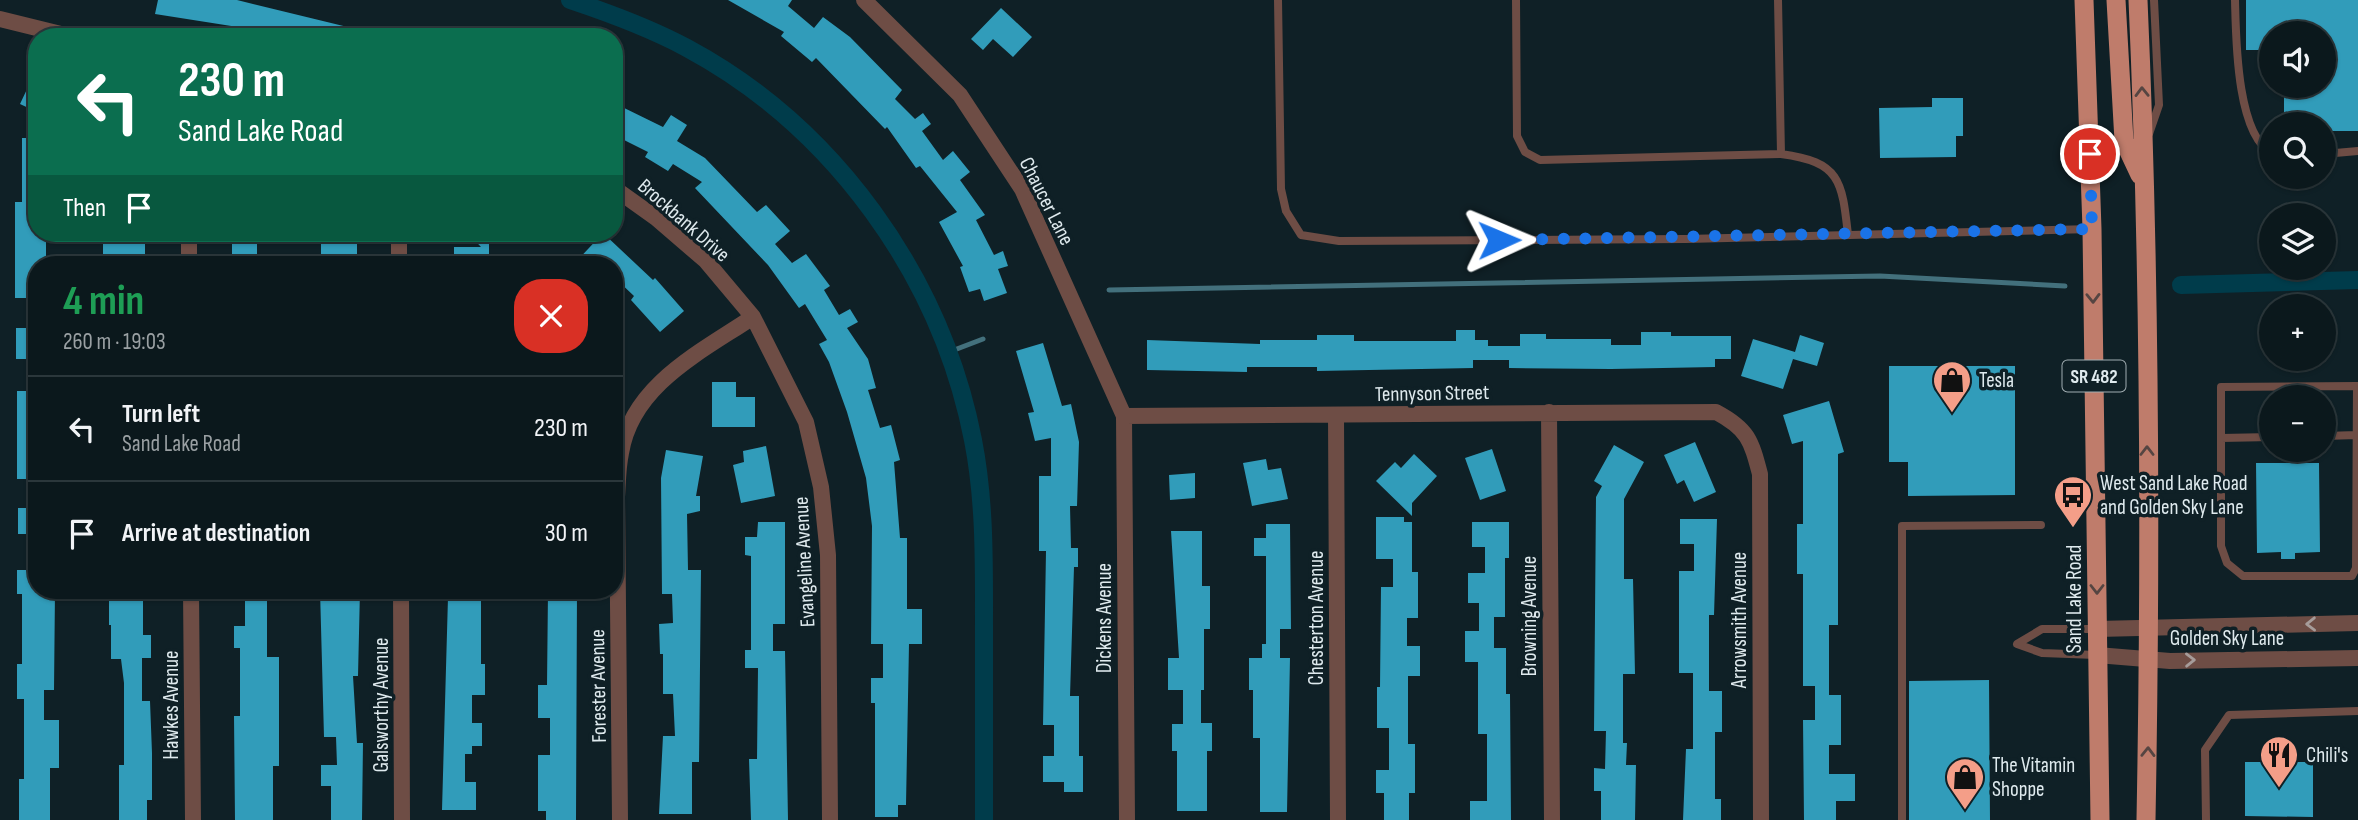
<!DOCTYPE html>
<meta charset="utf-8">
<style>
:root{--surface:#0b181c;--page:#192529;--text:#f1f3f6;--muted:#9aa0a3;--line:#2b373b}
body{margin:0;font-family:"Sofia Sans Condensed",sans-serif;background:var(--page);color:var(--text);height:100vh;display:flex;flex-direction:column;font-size:26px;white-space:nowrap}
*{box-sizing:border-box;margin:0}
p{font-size:23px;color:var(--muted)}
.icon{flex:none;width:38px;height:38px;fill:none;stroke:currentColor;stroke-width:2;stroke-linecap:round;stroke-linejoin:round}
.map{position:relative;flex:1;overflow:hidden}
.panel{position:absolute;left:28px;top:256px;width:595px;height:343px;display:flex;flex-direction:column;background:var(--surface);border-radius:28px;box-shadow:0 2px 5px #0004,0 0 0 2px var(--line)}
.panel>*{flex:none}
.top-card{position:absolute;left:28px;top:28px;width:595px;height:214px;border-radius:28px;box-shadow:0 2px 5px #0004,0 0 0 2px var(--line);background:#0b6e4f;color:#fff;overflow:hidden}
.tools{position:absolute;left:2259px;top:21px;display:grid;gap:14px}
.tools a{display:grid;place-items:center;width:77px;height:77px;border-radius:50%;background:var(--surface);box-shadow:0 2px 5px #0004,0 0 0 2px var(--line);font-size:35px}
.pin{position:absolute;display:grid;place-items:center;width:60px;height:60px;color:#fff;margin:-30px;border:4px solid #fff;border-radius:50%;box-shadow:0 2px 7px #0007}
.me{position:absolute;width:77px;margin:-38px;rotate:89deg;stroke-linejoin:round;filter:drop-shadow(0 0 5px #0008)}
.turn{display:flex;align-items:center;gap:24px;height:147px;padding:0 35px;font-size:32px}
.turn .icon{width:91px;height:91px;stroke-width:2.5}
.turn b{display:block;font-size:49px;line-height:60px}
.then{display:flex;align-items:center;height:66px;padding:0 35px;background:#0003;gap:14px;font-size:26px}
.round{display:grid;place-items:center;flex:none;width:74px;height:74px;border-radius:28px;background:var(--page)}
.summary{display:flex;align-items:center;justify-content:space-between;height:119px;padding:0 35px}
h1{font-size:42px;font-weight:700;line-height:52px;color:#1e9e55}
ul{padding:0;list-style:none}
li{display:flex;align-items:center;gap:21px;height:105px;padding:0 35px;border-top:2px solid var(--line)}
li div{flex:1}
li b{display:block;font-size:26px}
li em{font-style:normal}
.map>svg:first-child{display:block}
</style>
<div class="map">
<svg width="2358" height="820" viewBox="0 0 2358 820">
<rect width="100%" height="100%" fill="#0f2026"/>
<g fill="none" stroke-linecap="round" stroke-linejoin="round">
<path stroke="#43707c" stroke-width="5" d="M1109 290 1880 276 2065 286
M949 352 983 339"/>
<path stroke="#003c4b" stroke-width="18" d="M570 0C609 13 650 28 687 48 834 127 941 276 973 440 985 501 984 563 984 625 984 690 984 755 984 820
M2181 285 2358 280"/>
</g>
<path fill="#319cba" d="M158 0H237L364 31V37H268L244 28 155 14Z
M728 0H792L788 6 814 28 823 17 850 37 902 90 895 99 915 119 923 113 931 124 922 131 943 160 953 151 970 172 960 180 985 215 976 220 994 255 1003 251 1008 266 998 269 1007 293 984 301 980 289 969 292 960 267 963 266 939 222 957 212 920 166 916 168 887 127 885 129 816 58 812 62 781 36 784 32Z
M2246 0H2358V131H2324V124H2284V86H2324V33H2272V50H2246Z
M1001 8 1032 37 1013 57 993 39 983 50 971 39Z
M37 68V112L20 104Z
M1932 98H1963V136H1956V157L1880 158 1879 108 1932 107Z
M614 103 663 127 671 115 687 125 677 141 705 158 757 212 766 205 790 231 775 244 792 263 806 254 830 286 824 290 839 315 850 309 858 322 847 328 868 359 876 388 868 390 880 428 891 425 900 460 894 462 900 538H907V609H922V644H909L906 805H898V817H875V703H871V678H883V644H871L872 526 866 478 847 412 829 362 819 344 827 340 805 304 799 308 768 265 695 188 702 182 673 164 668 171 645 157 648 152 614 135Z
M22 138H37V233H46V264H37V298H15V202H22Z
M116 233H145V264H103V243H116Z
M232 233H257V264H232Z
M321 233H346V243H357V264H321Z
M468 233H489V264H454V247H481Z
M603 233 653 280 655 278 684 311 660 332 631 300 634 296 614 277V264H574Z
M16 328H37V359H16Z
M1456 330H1475V340H1488V346H1520V334H1546V339H1611V345H1641V332H1671V336H1731V359H1715V367L1611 369 1509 368V360H1473V368L1317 371V367H1247V372L1147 370V340L1260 344V340H1317V335H1354V341H1456Z
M1800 335 1824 343 1817 366 1793 359 1783 389 1741 376 1753 339 1795 352Z
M1043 343 1062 406 1071 404 1079 442 1077 506H1070L1071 548H1078V567H1074L1070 696H1079V756H1083V792H1064V782H1043V756H1054V725H1043L1046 551H1039V476H1051V438L1035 441 1028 413 1034 412 1016 351Z
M1889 366H2015V495L1908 496V462H1889Z
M712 382H736V397H755V427H712Z
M17 391H37V479H17Z
M1829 401 1844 452 1838 454V625H1829V695H1841V745H1829V774H1855V801H1836V820H1804L1803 720H1815V686H1803V574H1797V524H1803V441L1792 444 1783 415Z
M1695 442 1716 492 1694 502 1684 480 1677 484 1664 455Z
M1614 445 1644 462 1624 499V579H1633L1635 674H1623V743H1627L1626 765H1636L1635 820H1601V791H1594V768L1605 769 1606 731H1594L1596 497 1602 486 1594 481Z
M766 446 775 496 741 503 733 465 744 462 743 451Z
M1492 449 1506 491 1480 500 1465 458Z
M666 450 703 456 696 496H700V511L687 514 688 570H701L699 762H692V814H659L663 736H675L673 694H663V654H660L659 624 673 623 672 594H662L661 478Z
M1414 454 1437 476 1412 503V516L1376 481 1395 462 1401 468Z
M1266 459 1268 470 1281 468 1288 499 1252 506 1243 463Z
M2256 463H2319L2320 552 2295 553V559H2281V552L2257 553Z
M1195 473V498L1170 500 1169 475Z
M18 508H37V534H18Z
M1376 517H1404V522H1412V572H1418V618H1407V646H1420V676H1408V744H1415V793H1409V820H1384V793H1376V770H1389V728H1377V687H1380L1381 587H1393V559H1376Z
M1680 519H1717L1714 615H1709V691H1722V732H1715V799H1721V820H1683L1686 749H1693V673H1679V571H1694V544H1680Z
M758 522H785V624H773V651H785L788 820H751L749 759H757L758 668H745V650H751V556L745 555V537H757Z
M1472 522H1509V558H1505V617H1494V648H1506V694H1510L1511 820H1470V801H1487V734H1478V662H1465V631H1479V603H1468V573H1485V547H1472Z
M1266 524H1290L1291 629H1280V658H1290L1287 812H1260V738H1253V690H1249V658H1262V644H1266V556H1254V538H1266Z
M1171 531H1202V586H1210V629H1204V690H1201V723H1212V751H1207V811H1177V751H1172V724H1183V690H1168V658H1179Z
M17 570H37V590H55L54 690H44V720H59V768H50V820H19V779H24V699H17V664H22V594H17Z
M119 590H143V635H151V658H142V701H150L152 753V800H147V820H119V765H124V683L121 659H111V625H109V599H119Z
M320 590H360L358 676H353L357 743H363L362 820H331V786H321V765H337L336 737H324Z
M548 590H577L576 820H546V811H538V755H550V718H538V685H547Z
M448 597H481V664H485V695H472V723H482V746H472V754H465V782H476V810H442Z
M245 599H267V657H279V766H273V820H235L234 716H240V648H234V626H245Z
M1989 680 1990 820H1909V681Z
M2245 762H2313V817L2245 816Z"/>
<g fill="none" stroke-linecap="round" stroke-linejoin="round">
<path stroke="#6e4d45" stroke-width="8" d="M1278 0 1281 189 1286 211 1301 235 1339 241 1686 239 2092 229
M1516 0 1517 136 1525 152 1540 160 1781 154C1840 162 1842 180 1848 235
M1778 0 1781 154
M2235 0C2236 35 2236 135 2272 153
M2149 134 2159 105 2154 0
M2324 154 2358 151
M2357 386 2356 568 2352 576H2243L2227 563 2221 546V387L2357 386H2358
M2324 436 2357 435
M2221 438 2272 437
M2096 655 2042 653 2017 644 2042 629H2097
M1902 820V526L2041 525
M2206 820 2205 750 2229 715 2358 711"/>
<path stroke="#6e4d45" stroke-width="16" d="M864 0 960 95 1022 189 1124 416 1127 820
M0 19 73 37
M614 188 656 218 706 261 753 317 806 422 821 487 828 555 830 820
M189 233V264
M399 233V264
M1549 412 1552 820
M1124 416 1716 412C1748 429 1751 440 1760 474L1761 820
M1336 416 1338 820
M191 590 193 820
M401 590 402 820
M2097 629 2358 623
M2097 655 2170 661 2358 658
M620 820 617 497C618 482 618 467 621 453 632 385 701 352 753 317"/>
<path stroke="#bf7c6b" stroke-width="19" d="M2084 0 2092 229 2100 820
M2116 0 2124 141 2140 175
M2138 0C2150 273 2151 547 2146 820"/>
</g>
<defs><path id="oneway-chevron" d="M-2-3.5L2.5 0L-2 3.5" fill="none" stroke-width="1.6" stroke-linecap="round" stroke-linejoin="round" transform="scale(1.75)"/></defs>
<g stroke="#554542">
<use href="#oneway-chevron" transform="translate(2142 92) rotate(-91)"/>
<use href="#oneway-chevron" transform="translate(2093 298) rotate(89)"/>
<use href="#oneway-chevron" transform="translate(2147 451) rotate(-90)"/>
<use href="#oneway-chevron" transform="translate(2097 589) rotate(90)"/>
<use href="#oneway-chevron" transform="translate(2148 752) rotate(-89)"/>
</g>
<g stroke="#a69c9a">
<use href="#oneway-chevron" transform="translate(2311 624) rotate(179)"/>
<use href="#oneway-chevron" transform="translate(2190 660) rotate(-1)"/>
</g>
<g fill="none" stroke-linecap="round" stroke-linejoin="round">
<path stroke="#1a73e8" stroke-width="12" stroke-dasharray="0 21.6" d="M1499 240 2092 229 2090 154"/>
</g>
<defs>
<symbol id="shop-pin" viewBox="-11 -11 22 30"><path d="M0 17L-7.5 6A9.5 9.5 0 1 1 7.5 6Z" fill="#f49e88" stroke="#0f2026"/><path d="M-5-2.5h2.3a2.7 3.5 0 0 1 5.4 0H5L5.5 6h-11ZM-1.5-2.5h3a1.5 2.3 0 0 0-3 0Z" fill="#111"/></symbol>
<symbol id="bus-pin" viewBox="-11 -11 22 30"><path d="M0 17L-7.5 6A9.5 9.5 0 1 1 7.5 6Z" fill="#f49e88" stroke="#0f2026"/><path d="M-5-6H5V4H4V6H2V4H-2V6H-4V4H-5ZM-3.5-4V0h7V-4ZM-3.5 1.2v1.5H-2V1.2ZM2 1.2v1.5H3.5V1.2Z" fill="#111"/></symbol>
<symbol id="restaurant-pin" viewBox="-11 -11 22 30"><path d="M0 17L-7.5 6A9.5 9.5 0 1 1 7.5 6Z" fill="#f49e88" stroke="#0f2026"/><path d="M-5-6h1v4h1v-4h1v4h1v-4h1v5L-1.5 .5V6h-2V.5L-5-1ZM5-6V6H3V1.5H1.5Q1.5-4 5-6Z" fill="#111"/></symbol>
</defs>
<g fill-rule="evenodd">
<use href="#shop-pin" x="1930" y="358" width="44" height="60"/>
<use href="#bus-pin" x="2051" y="473" width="44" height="60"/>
<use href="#restaurant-pin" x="2257" y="733" width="44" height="60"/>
<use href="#shop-pin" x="1943" y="755" width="44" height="60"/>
</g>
<g text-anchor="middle" stroke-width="7" stroke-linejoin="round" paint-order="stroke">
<rect fill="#0f2026" stroke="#a1adb2" stroke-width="2" x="2062.5" y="360.5" width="63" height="31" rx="5"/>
<g font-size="19" font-weight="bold" fill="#dfeaee">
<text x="2094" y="383">SR 482</text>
</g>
<g font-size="21" fill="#dfeaee" stroke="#0f2026">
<text transform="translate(1047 201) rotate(63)" y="7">Chaucer Lane</text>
<text transform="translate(684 220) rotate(41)" y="7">Brockbank Drive</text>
<text transform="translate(1432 393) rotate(-1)" y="7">Tennyson Street</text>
<text transform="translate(804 562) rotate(-93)" y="7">Evangeline Avenue</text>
<text transform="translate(2074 599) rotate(-90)" y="7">Sand Lake Road</text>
<text transform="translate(1529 616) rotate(-90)" y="7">Browning Avenue</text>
<text transform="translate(1104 618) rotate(-90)" y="7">Dickens Avenue</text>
<text transform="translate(1316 618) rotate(-90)" y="7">Chesterton Avenue</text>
<text transform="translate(1739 620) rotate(-90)" y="7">Arrowsmith Avenue</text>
<text x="2227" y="645">Golden Sky Lane</text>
<text transform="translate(598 686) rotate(-91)" y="7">Forester Avenue</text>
<text transform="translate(171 705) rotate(-90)" y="7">Hawkes Avenue</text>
<text transform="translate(381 705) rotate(-90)" y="7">Galsworthy Avenue</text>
</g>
<g font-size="21" fill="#dfeaee" stroke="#0f2026" text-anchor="start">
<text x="1979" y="387">Tesla</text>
<text x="2100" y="490">West Sand Lake Road<tspan x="2100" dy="24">and Golden Sky Lane</tspan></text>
<text x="2306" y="762">Chili's</text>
<text x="1992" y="772">The Vitamin<tspan x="1992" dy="24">Shoppe</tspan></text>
</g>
</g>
</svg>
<div class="tools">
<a><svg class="icon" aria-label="sound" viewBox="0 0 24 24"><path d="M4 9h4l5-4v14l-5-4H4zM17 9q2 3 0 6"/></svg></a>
<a><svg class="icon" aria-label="search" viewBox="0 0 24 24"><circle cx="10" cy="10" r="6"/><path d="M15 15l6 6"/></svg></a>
<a><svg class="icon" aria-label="layers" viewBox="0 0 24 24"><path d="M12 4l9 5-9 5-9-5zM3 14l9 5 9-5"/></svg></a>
<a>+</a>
<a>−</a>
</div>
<div class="pin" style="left:2090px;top:154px;background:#d93025"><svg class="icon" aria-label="arrive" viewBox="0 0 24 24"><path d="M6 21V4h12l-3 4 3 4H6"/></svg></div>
<svg class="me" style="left:1499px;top:240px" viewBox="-20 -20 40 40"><path d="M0-17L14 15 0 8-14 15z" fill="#1a73e8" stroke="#fff" stroke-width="4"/></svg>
<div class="top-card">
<div class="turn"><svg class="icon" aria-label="left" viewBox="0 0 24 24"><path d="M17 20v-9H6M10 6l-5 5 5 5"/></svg><div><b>230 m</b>Sand Lake Road</div></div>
<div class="then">Then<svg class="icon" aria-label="arrive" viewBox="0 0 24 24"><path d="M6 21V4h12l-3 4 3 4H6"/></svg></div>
</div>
<section class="panel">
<div class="summary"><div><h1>4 min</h1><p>260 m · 19:03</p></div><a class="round" style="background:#d93025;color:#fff"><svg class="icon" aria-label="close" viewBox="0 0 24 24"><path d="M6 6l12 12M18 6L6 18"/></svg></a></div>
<ul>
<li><svg class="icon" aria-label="left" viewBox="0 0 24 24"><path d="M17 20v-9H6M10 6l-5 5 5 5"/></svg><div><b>Turn left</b><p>Sand Lake Road</p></div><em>230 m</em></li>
<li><svg class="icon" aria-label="arrive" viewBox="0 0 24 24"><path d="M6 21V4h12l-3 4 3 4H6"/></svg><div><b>Arrive at destination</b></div><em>30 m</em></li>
</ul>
</section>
</div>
